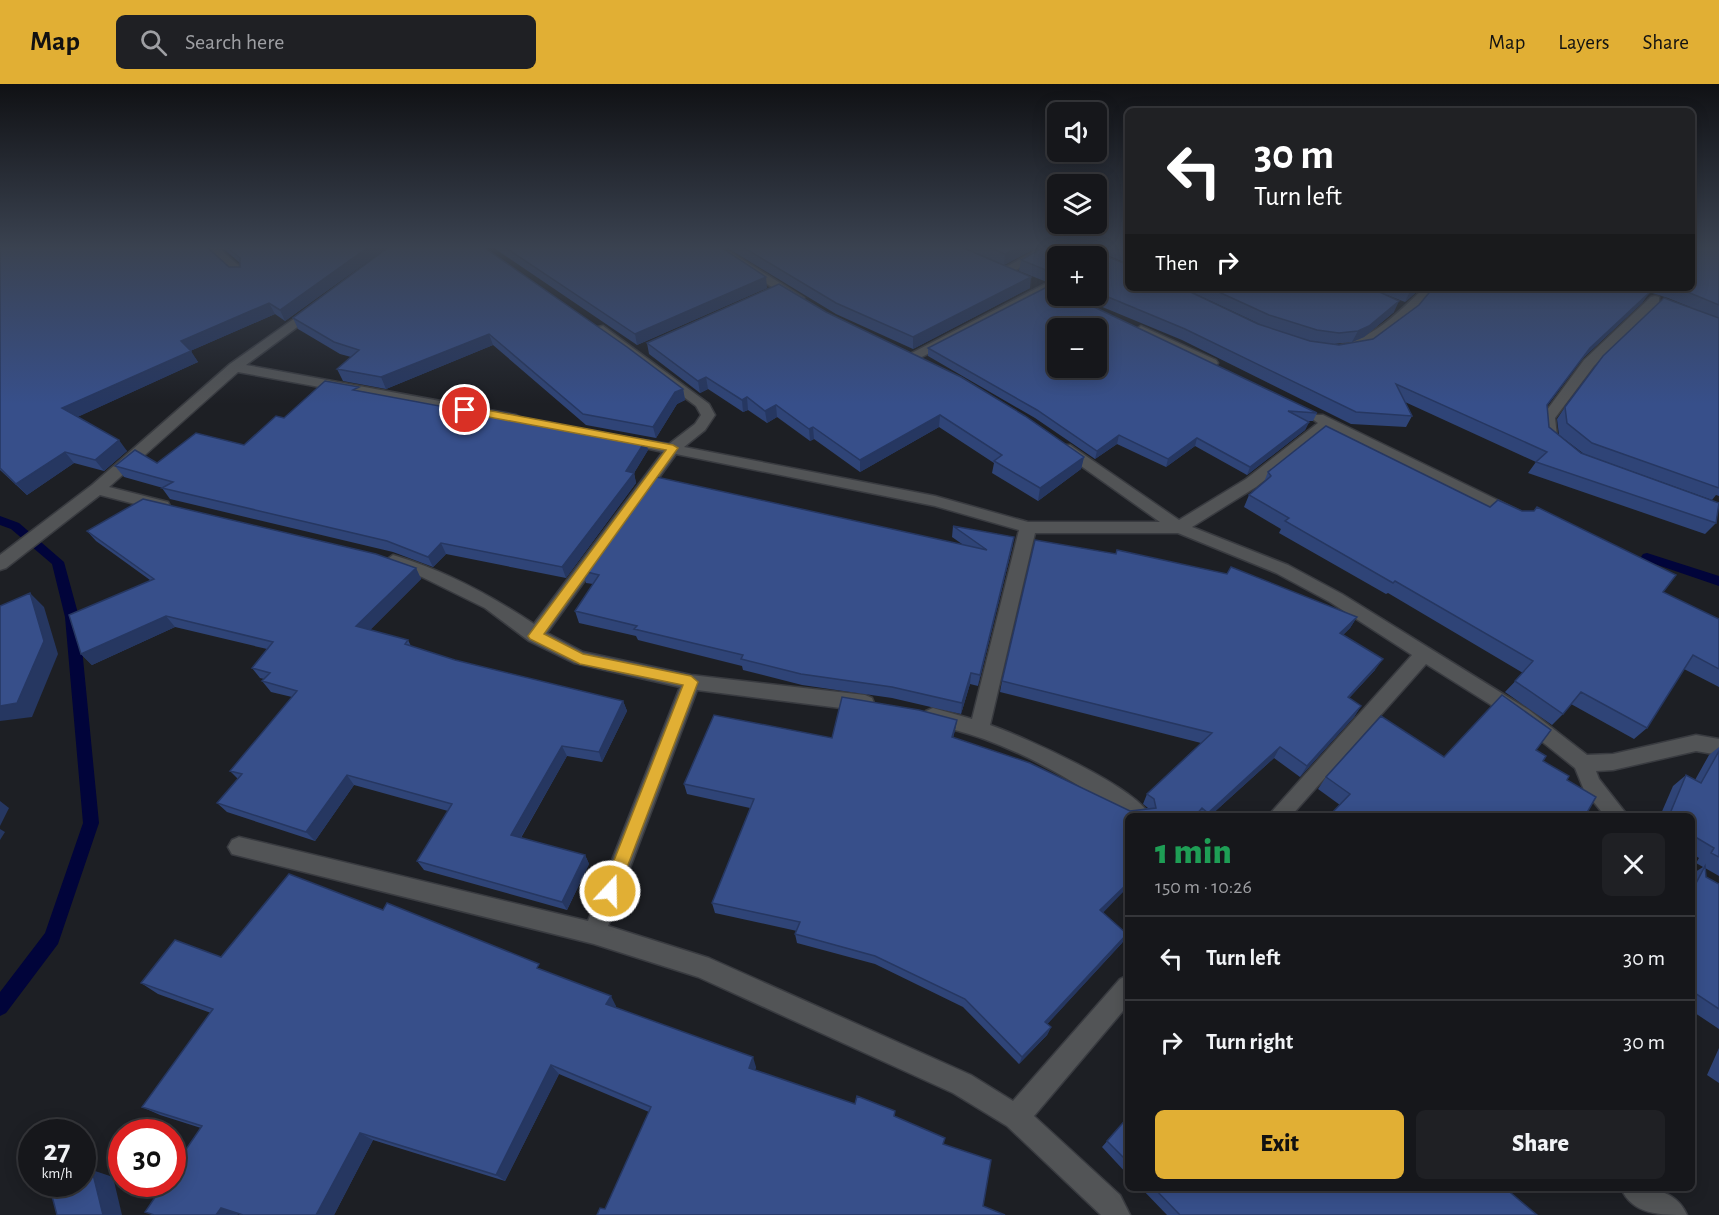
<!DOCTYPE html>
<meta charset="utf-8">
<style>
:root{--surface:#16171b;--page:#1f2024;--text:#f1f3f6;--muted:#9e9fa3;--line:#35363a;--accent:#e1af34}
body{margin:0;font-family:"Alegreya Sans",sans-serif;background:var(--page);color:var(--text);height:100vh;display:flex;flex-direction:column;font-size:22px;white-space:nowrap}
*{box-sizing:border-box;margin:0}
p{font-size:20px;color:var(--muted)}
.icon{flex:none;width:33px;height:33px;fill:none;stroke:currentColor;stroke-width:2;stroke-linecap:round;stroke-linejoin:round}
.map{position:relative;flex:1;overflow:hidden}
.details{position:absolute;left:1125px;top:729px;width:570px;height:378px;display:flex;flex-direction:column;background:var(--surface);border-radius:9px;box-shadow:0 3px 15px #0003,0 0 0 2px var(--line)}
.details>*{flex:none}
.top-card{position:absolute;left:1125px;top:24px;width:570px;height:183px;border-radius:9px;box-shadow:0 3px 15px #0003,0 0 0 2px var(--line);background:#202124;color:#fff;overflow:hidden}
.fabs{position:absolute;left:1047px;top:18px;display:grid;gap:12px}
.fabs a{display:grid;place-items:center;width:60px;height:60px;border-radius:9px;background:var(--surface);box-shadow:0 3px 15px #0003,0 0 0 2px var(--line);font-size:30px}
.speed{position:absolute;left:18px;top:1035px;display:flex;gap:12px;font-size:30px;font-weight:700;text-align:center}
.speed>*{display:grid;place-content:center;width:78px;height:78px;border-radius:50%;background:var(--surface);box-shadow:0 3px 15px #0003,0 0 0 2px var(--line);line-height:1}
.speed small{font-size:15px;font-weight:400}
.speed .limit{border:9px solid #d22;background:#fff;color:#111}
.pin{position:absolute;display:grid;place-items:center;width:51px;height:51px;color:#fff;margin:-26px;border:3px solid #fff;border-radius:50%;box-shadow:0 2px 6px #0007}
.me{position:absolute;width:66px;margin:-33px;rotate:21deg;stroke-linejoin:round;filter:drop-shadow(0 0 4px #0008)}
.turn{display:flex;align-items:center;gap:21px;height:126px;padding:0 30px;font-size:27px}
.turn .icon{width:78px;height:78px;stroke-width:2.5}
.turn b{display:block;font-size:42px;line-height:51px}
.then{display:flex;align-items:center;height:57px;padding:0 30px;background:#0003;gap:12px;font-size:22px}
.round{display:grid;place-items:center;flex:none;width:63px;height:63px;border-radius:9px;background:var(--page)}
.summary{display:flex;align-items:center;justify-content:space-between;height:102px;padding:0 30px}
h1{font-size:36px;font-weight:800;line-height:45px;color:#1e9e55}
.action{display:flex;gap:12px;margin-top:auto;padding:12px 30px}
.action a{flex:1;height:69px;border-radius:9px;background:var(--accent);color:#111;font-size:24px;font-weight:800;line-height:69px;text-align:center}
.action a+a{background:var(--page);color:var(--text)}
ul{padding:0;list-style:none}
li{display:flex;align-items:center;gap:18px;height:84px;padding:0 30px;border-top:2px solid var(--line)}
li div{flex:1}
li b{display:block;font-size:22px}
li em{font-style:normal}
header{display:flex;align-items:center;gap:36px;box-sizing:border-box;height:84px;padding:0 30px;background:var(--accent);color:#111}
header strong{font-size:28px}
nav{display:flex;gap:33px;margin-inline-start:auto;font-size:21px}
.search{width:420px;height:54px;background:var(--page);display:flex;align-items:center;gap:15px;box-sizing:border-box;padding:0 21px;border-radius:9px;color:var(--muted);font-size:22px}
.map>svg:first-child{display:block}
</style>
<header>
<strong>Map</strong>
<div class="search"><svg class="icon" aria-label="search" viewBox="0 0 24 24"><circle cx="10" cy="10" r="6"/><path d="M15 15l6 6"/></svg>Search here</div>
<nav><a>Map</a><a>Layers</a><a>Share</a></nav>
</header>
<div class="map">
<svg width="1719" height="1131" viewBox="0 0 1719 1131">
<rect width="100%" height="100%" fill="#1d1f24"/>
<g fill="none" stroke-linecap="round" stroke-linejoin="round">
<path fill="#01043a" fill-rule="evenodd" d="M0 432 19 439 64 478 79 533 99 739 58 860 6 929 0 932V908L45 849 83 739 65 533 52 480 11 445 0 441Z
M1647 469 1719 492V502L1643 476 1641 473 1643 470Z"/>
<defs>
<path id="street" d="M227 162 222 166 224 169 244 186V192H236L215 173 210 165 213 162Z
M707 162H721L804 214 794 217Z
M1044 162H1058L1009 190 999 187Z
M1045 200 1051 204 1049 207 918 275H908L906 272Z
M1424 204H1437C1421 224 1369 274 1341 267V261C1375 253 1400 227 1424 204Z
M1655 212 1659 213V219L1594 282 1555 334 1557 352 1568 362 1566 365H1556L1543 354 1541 334 1584 276 1651 213Z
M315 220 319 221V227L246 281 516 331 523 335 516 339 238 288 109 403 168 418 170 422 168 426 162 427 100 411 6 484 0 486V471L92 401 230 280Z
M603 242 709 320 715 331 705 346 684 363 935 412 1028 438H1160L1060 367 1058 364 1060 361H1070L1179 436 1246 395 1318 339 1311 334 1313 331H1323L1520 427 1522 431 1514 436 1508 435 1329 345 1256 403 1192 443 1288 481 1342 510 1529 626 1587 671 1613 670 1696 651 1719 655V671L1696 667 1613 686 1596 687 1599 695 1628 732H1605L1584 706 1575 684 1515 636 1426 580 1291 732H1268L1412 571 1330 518 1276 489 1178 449H1035L990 641C1022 652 1137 703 1150 732H1128V735C1083 702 1036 674 984 655 965 648 945 644 926 637L923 632 926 627 933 624 972 635 1019 446 935 422 676 370 547 549 583 568 691 591 865 611 872 614 874 619 872 624 865 627 697 606 608 842 709 874 971 991 1013 1017 1120 895 1128 891V921L1034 1032 1120 1111 1130 1131H1101L1007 1042 953 1009 698 893 594 860 232 770 228 763 232 756 239 753 588 837 680 603 574 579 529 557 485 524 422 493 387 481 385 477 393 471C444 486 490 511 534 540L663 368 618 358 616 355 618 352 669 360 695 340 701 331 696 322 598 249V243Z
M1141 242 1216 276 1218 279 1216 282H1206L1136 249 1135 246Z
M1621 1104C1646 1104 1675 1103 1687 1131 1661 1131 1632 1131 1621 1104Z"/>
</defs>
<use href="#street" stroke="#393b40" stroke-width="3"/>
<use href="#street" fill="#525456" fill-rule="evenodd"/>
</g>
<path fill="#2f4477" d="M0 162 208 163 209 166 229 183H240V179L225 166 222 162H389L285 237 275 230 190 267 198 278 77 333 127 367 104 387 74 379 27 411 0 386Z
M390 162 683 305 685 316 677 320 656 354 586 341 493 261 386 305 343 297 337 285 351 273 340 270 298 245 293 234Z
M491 162H719L767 204 637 261Z
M724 162H959L1030 204 913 265 836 230Z
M960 162H1040L1004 181Z
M1087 162H1128V180L1096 166V168L1264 242 1183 204H1421L1405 218 1387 211 1394 228 1364 253 1352 258 1334 260 1310 257 1339 261 1373 255 1419 221 1433 204H1692L1719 162V412L1716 411 1712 416 1584 370 1559 351 1557 335 1565 323 1690 223 1668 214 1649 208 1642 219 1582 275 1547 322 1549 343 1581 369 1716 439 1705 450 1528 389 1536 378 1405 318 1412 332 1406 343 1351 340 1182 256 1076 212H1096V172H1058V205L1057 202 1019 187 1021 176 1091 163Z
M826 228 1084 373 1081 385 1038 417 992 389 994 379 939 343 860 388 814 355 810 357 777 333 767 339 748 326 743 328 708 305 700 309 649 270 647 259Z
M928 264 1317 329 1313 337H1307L1309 338 1305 346 1247 391 1195 362 1166 383 1117 360 1095 375 1035 334 928 272Z
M361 307 648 366 634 389 636 399 566 494 446 470 433 483 393 468 170 415 162 404H163L124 393 115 382 157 379 244 361 284 334Z
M1268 388 1663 508 1719 535V603L1684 585 1647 644 1634 655 1571 620 1563 630 1552 641 1505 608 1523 589 1388 509 1386 510 1279 449 1281 445 1244 423 1249 411 1264 398Z
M953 442 1014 453 1012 464 978 602 970 600 961 630 892 614 802 601 743 586 742 582 638 556 636 552 579 539 575 527 593 500 586 499 583 487 962 460 952 453Z
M87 447 416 484 421 495 370 546 408 556 411 562 455 576 623 617 627 627 602 678 567 672 521 754 585 771 589 780 567 826 424 786 417 777 448 727 354 701 315 757 227 728 217 719 238 695 230 687 292 613 271 608 262 597 264 595 260 594 252 584 267 565 175 543 92 581 81 570 150 496 96 457Z
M1117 466 1357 533 1350 544 1343 551 1375 586 1349 614 1361 622 1354 633 1300 693 1274 674 1210 732H1128L1103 829 1127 850 1122 859 1047 940 1051 943 1047 951 1019 980 963 923 875 880 797 859 795 850 797 847 715 829 712 819 750 724 687 710 684 700 832 654 957 636 953 654 1130 727 1148 724 1143 720 1147 710 1201 659 1000 608 1002 597 1116 470Z
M1719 663V792L1705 784 1706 793 1719 800V945L1692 927V790L1703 783 1696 779 1699 774 1692 770V732H1660L1673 702 1686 691 1695 696 1709 671Z
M1536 666 1543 677 1567 696 1340 721 1318 705 1326 693 1444 673Z
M221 873 543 886 616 922 615 924 756 983 755 986 855 1020 895 1027V1032L605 1125 649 1028 559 990 505 1097 373 1056 334 1131H241L238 1130 237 1131H154L201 1044 160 1031 142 1023 211 929 158 910 141 899Z
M1719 964V999L1707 991Z
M1128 1033V1091L1102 1063Z
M1141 1104H1505L1537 1131H1167Z"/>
<path fill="#263761" d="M370 162H389L285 237 280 226Z
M1021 162H1040L1004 181 1005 170Z
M766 193 767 204 637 261 635 250Z
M1031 193 1030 204 913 265V253Z
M1414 204H1421L1405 218 1410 207Z
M1650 208 1642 219 1582 275 1539 333 1590 264Z
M1399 217 1394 228 1364 253 1352 258 1358 247Z
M269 219 275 230 188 268 181 257Z
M489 250 493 261 386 305 381 293Z
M191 267 198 278 71 336 62 324Z
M706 293 708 305 700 309 698 297Z
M683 305 685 316 677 320 656 354 653 343 675 308Z
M747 313 748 326 743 328 742 316Z
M776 321 777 333 767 339 765 327Z
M940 331 939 343 860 388V376Z
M1309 338 1305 346 1247 391 1250 383Z
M813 343 814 355 810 357 809 345Z
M1119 351 1117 360 1095 375 1097 367Z
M1197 354 1195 362 1166 383 1168 375Z
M119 356 127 367 104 387 95 376Z
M646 356 648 366 634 389 636 399 566 494 562 483Z
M65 368 74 379 27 411 16 400Z
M1084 373 1081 385 1038 417 1040 404Z
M1014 453 1012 464 978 602 980 591Z
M441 459 446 470 433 483 428 473Z
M416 484 421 495 363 553 356 542Z
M30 509 44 523 58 570 32 633 0 637V622Z
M166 532 175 543 92 581 81 570Z
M1357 533 1350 544 1333 560 1340 549Z
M1383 575 1375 586 1340 624 1348 613Z
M971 589 970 600 961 630 962 619Z
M623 617 627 627 602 678 599 668Z
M1361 622 1354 633 1300 693 1307 682Z
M957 636 955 647 950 664 952 653Z
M562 662 567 672 517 760 511 751Z
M1280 663 1274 674 1210 732H1206L1208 729Z
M347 691 354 701 315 757 306 748Z
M0 717 9 724 0 742Z
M0 745 5 748 0 756Z
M585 771 589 780 567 826 562 818Z
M1128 799V803L1096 836 1100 826Z
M1127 850 1122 859 1042 946 1045 938Z
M611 912 616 922 612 931 606 920Z
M1051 943 1047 951 1019 980 1022 973Z
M753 973 756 983 752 993 749 984Z
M551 981 559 990 505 1097 496 1091Z
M360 1049 373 1056 334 1131H316Z
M92 1086 113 1093 122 1131H103Z
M221 1124 238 1130 237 1131H216Z"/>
<path fill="#374f8a" stroke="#263761" stroke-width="1.5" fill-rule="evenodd" d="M0 162H207L208 164 229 183H240V174L226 162H370L280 226 269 219 181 257 191 267 62 324 119 356 95 376 65 368 16 400 0 384Z
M390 162H482L627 263 683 305 675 308 653 343 583 330 489 250 381 293 337 285 359 266 334 258 293 234Z
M503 162H719L766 193 635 250Z
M741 162H959L1031 193 913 253 836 219Z
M986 162H1021L1005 170Z
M1046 162H1085L1088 163 1096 164V168L1128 181V204H1182L1258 240 1310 257 1339 261 1373 255 1419 221 1433 204H1641L1650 208 1590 264 1547 321 1549 343 1581 369 1719 419 1716 439 1536 378 1547 368 1396 300 1412 332 1356 328 1185 245 1096 208V172H1058V191L1021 176Z
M1114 162H1128V168Z
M1692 162H1719V221L1678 204H1692Z
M779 200 826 228 961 293 1025 332 1084 373 1040 404 994 377 1002 371 940 331 860 376 813 343 809 345 776 321 765 327 747 313 742 316 706 293 698 297 647 259Z
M1047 203 1058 205V212H1071L1317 329 1288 327 1309 338 1250 383 1197 354 1168 375 1119 351 1097 367 1037 326 928 264ZM1058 244H1096V284H1058Z
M1210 204H1371L1399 217 1369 242 1358 247 1339 249 1317 246 1269 231Z
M1401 204H1414L1410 207Z
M1664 214 1719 234V404L1592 359 1567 339 1565 323 1603 272Z
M325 297 359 303 353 306 493 332 495 329 646 356 626 387 634 389 562 483 441 459 428 473 387 457 162 404 173 398 115 382 135 366 157 379 196 349 244 361 276 332 284 334Z
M1326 342 1490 423 1498 416 1522 427H1534L1537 423 1676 491 1663 508 1719 535V585L1693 571 1647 644 1581 608 1563 630 1515 597 1533 577 1395 497 1393 499 1285 437 1289 434 1249 411 1271 392 1268 388Z
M652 392 987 466 953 442 1014 453 980 591 971 589 962 619 892 603 801 590 741 575 743 571 634 545 637 542 575 527 599 491 583 487Z
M143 415 376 470 416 484 356 542 408 556 405 560 455 576 623 617 599 668 562 662 511 751 585 771 562 818 417 777 452 720 347 691 306 748 217 719 242 690 230 687 297 607 262 597 270 589 252 584 273 558 166 532 81 570 69 531 154 495 87 447Z
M1035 456 1116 470 1117 466 1227 490 1231 483 1357 533 1340 549 1383 575 1348 613 1361 622 1307 682 1280 663 1208 729 1202 724 1195 732H1128V799L1100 826 1127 850 1045 938 1051 943 1022 973 965 915 875 872 795 850 800 838 712 819 754 715 684 700 714 631 832 654 842 613 919 626 957 636 952 653 1030 679 1130 727 1156 724 1154 715 1147 710 1212 649 1002 597Z
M30 509 44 557 17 619 0 622V522Z
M1502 611 1551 646 1536 666 1546 672 1543 677 1569 692 1567 696 1596 713 1585 732H1329L1350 710 1326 693 1381 632 1444 673Z
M1719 667V773L1711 769 1714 764 1692 751V732H1669L1686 691 1701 699Z
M1705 782 1706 793 1719 800V925L1692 907V807Z
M289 790 383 826 387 819 539 880 537 884 611 912 606 920 753 973 749 984 855 1020 857 1012 895 1027 894 1032 945 1054 943 1060 991 1076 983 1122 1005 1131H597L600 1124 605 1125 651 1023 551 981 496 1091 360 1049 316 1131H243L221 1124 216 1131H154L145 1128 164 1100H172V1086L202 1042 142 1023 213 925 141 899 175 856 221 873Z
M1128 1033V1078L1107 1057Z
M92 1086 103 1131H57L52 1112 71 1100H82V1092Z
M1154 1104H1505L1537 1131H1180Z"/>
<linearGradient id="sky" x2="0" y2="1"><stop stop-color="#101114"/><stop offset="0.51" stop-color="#3a4250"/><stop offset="1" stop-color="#3a4250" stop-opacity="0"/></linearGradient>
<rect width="1719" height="320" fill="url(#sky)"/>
<path fill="#e1af34" stroke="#927222" stroke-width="1.5" d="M465 322 673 361 678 364 544 550 583 570 691 592 698 598 618 807 616 813 610 815 604 813 602 807 683 601 580 580 530 555 528 552 666 366 462 328V323Z"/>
</svg>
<div class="fabs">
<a><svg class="icon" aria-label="sound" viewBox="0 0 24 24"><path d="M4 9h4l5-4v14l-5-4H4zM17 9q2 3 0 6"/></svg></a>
<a><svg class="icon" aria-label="layers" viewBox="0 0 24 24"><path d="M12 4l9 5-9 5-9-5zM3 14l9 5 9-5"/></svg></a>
<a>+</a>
<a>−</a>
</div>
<div class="speed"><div>27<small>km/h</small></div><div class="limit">30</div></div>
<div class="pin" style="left:465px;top:326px;background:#d93025"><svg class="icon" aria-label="arrive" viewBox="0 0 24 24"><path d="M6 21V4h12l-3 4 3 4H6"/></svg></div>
<svg class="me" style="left:610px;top:807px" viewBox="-20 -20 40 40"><circle r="17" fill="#e1af34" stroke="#fff" stroke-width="3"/><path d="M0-11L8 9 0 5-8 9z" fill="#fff"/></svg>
<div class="top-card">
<div class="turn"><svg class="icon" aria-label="left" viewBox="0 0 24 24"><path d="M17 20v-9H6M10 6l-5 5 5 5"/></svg><div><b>30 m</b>Turn left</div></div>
<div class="then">Then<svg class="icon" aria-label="right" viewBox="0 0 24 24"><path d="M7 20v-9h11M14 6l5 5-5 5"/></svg></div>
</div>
<section class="details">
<div class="summary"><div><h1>1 min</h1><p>150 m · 10:26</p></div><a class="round"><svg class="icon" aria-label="close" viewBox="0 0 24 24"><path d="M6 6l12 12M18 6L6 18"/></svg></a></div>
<ul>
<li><svg class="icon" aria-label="left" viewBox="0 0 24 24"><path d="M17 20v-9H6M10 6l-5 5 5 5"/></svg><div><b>Turn left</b></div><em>30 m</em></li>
<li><svg class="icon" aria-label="right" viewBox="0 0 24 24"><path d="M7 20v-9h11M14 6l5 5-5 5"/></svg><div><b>Turn right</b></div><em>30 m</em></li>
</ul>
<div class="action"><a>Exit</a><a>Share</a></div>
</section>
</div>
